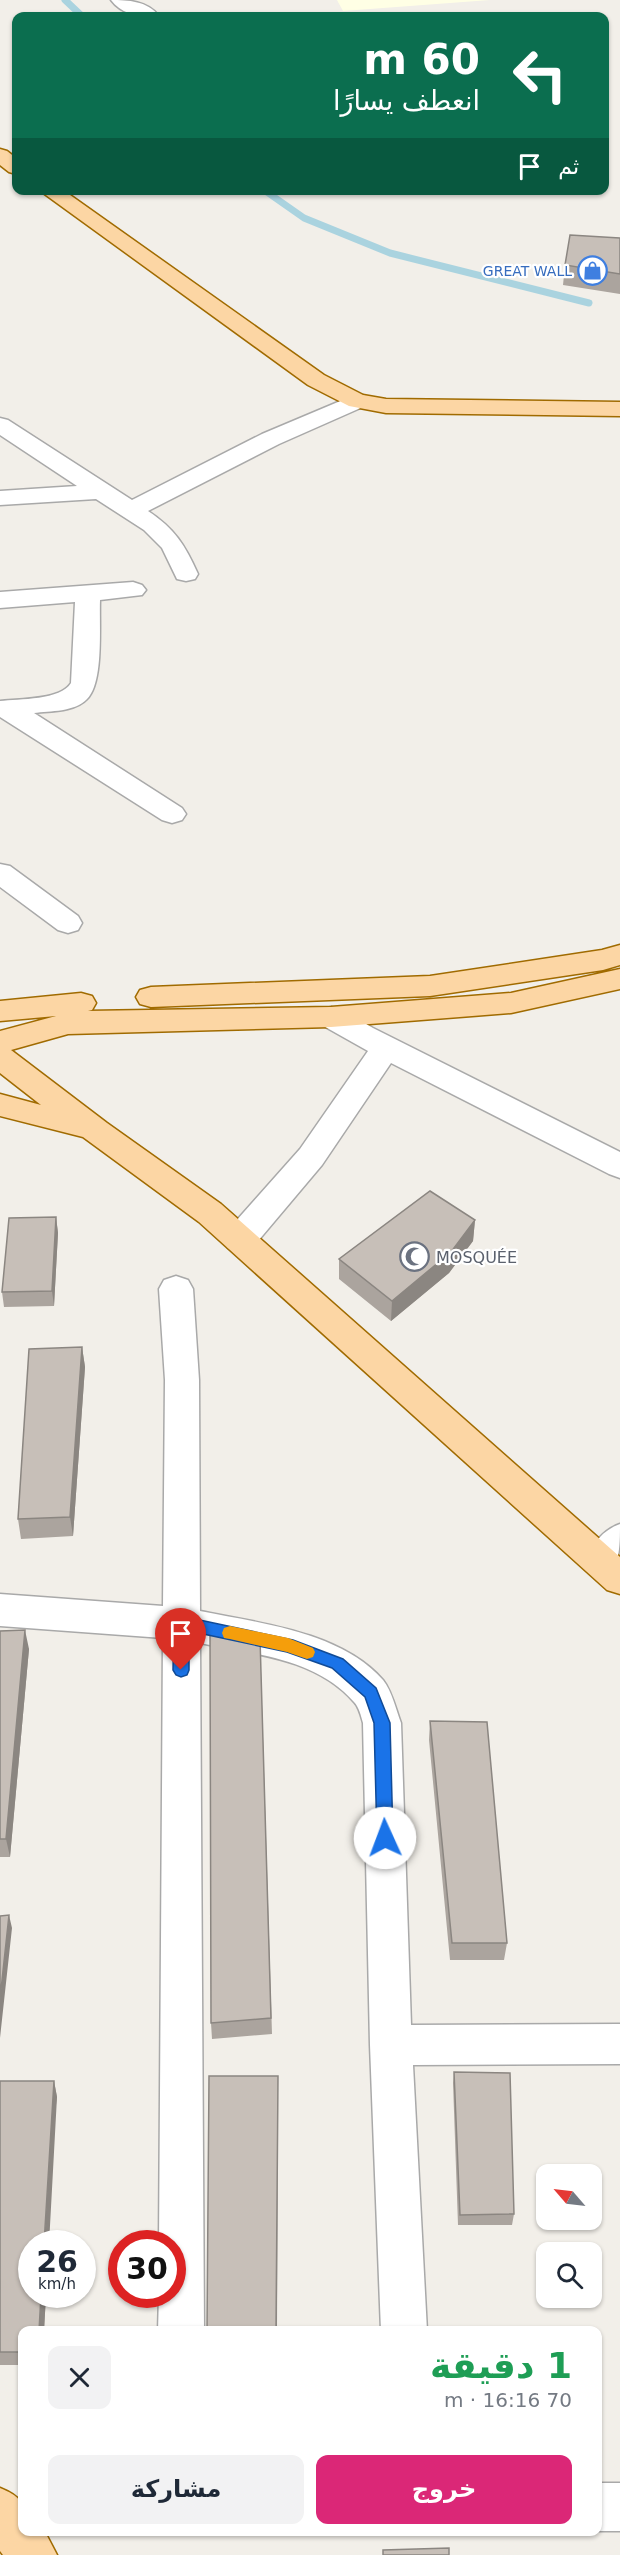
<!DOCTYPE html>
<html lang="ar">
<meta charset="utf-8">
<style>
:root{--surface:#fff;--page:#f2f2f3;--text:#1f2937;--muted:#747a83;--accent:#db2777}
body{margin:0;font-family:"DejaVu Sans","Noto Naskh Arabic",sans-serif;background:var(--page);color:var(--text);direction:rtl;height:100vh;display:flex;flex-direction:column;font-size:22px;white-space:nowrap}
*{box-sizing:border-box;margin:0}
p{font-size:20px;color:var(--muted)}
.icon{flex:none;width:33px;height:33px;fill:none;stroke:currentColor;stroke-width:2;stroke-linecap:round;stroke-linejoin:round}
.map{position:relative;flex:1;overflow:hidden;direction:ltr}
.drawer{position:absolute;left:18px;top:2326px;width:584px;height:210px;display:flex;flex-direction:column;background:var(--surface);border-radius:12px;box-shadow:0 2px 4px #0004;direction:rtl}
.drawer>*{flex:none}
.banner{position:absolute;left:12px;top:12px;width:597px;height:183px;border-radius:12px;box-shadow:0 2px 4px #0004;direction:rtl;background:#0b6e4f;color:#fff;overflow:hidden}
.needle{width:39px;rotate:298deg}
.buttons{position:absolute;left:536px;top:2164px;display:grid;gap:12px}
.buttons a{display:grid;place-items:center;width:66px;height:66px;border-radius:12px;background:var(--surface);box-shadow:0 2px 4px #0004;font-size:30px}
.speed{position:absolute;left:18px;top:2230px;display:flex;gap:12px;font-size:30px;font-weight:700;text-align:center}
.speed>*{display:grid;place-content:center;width:78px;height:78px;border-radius:50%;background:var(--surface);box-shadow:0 2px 4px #0004;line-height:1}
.speed small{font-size:15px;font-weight:400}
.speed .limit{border:9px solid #d22;background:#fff;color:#111}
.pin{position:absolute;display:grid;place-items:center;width:51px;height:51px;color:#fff;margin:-62px -26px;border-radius:50% 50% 50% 0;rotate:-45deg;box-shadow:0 0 6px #0007}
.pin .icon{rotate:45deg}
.me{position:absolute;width:66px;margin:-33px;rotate:358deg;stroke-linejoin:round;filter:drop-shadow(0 0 4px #0008)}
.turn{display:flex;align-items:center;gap:21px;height:126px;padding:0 30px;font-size:27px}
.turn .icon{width:78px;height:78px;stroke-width:2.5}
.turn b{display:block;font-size:42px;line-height:51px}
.then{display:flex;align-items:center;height:57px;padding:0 30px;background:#0003;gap:12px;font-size:22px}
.round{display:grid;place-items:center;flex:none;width:63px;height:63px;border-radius:12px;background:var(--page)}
.summary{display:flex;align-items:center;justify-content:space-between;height:102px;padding:0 30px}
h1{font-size:36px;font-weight:700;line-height:45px;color:#1e9e55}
.button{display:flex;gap:12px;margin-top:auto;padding:12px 30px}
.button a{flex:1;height:69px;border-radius:12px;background:var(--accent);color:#fff;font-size:24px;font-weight:700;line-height:69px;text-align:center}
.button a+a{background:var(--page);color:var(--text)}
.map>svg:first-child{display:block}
</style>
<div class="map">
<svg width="620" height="2555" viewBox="0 0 620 2555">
<rect width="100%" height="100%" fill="#f2efe9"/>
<path fill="#ffffe5" d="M337 0H490L343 11Z"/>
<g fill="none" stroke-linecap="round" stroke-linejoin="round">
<path stroke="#aad3df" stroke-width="7" d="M65 0 82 16
M264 190 304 218 390 253 589 303"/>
<defs>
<path id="minor" d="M111 0C128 0 148 1 159 16 142 18 122 15 111 0Z
M357 394 365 396 368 401 365 406 279 444 148 511C175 529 185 545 198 574L195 579 186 581 177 579 162 548 144 530 96 499 0 505V491L77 486 0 435V418L8 420 132 500 262 434Z
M133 582 142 585 146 590 142 595 100 600C99 625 104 682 87 699 75 712 50 711 34 713L182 808 186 814 182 820 172 823 162 820 0 717V701C19 699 61 700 71 683L75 602 0 608V592Z
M0 864 10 866 78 916 82 923 78 930 68 933 58 930 0 887Z
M331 1007 342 1010 373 1028 620 1152V1178L609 1174 391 1063 322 1165 252 1248 240 1251 228 1248 224 1239 228 1230 300 1149 368 1051 320 1024 316 1017 320 1010Z
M176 1276 188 1280 193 1289 199 1380 200 1611C260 1623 341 1632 383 1680 392 1691 396 1710 401 1723L411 2025 620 2024V2064L413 2065 427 2331H381L370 2045 363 1723C361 1716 359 1707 354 1702 316 1658 253 1654 200 1643L204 2331H158L159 2295H172V2244H159L163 1638 0 1626V1594L163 1606 165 1380 159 1289 164 1280Z
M620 1524C620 1550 620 1585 589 1572L584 1561C592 1544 603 1530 620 1524Z
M597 2483H620V2531H597Z"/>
<path id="major" d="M0 149 7 151 16 158V174L9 172 0 165Z
M39 190H63L324 375 363 395 386 399 620 402V416L386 413 349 406 308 385Z
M620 945V965L603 970 430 996 151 1007 140 1004 136 997 140 990 151 987 430 976 602 950Z
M620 969V989L511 1013 331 1027 68 1034 11 1050 107 1123 221 1204 620 1557V1594L607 1590 199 1222 83 1137 0 1116V1094L41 1105 0 1073V1031L56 1016 0 1021V1001L81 993 92 996 96 1003 92 1010 88 1011 331 1007 511 993Z
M0 2488C27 2499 22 2505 22 2532H45L57 2555H3L0 2551Z"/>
</defs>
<use href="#minor" stroke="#a9a9a9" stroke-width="3"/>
<use href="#major" stroke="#a06b00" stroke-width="3"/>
<use href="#minor" fill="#fff" fill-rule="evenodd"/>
<use href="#major" fill="#fcd6a4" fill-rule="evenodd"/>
</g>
<path fill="#aba49e" d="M620 238V294L563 285 565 265Z
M56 1217 58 1233 54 1306 4 1307 2 1292Z
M475 1220 473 1241 449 1273 391 1321 339 1279V1259Z
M82 1347 85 1367 73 1536 21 1539 18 1519Z
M0 1631 29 1649 10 1857H0Z
M260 1638 272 2034 212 2039 211 2023Z
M430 1721 507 1943 504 1960H450L429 1740Z
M454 2072 514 2214 512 2225H458L453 2083Z
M0 2081H54L57 2097 32 2295H46L44 2331H22V2365H0Z"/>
<path fill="#8b8681" d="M56 1217 58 1233 54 1306 52 1291Z
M475 1220 473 1241 449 1273 391 1321 392 1301Z
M82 1347 85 1367 73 1536 70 1517Z
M25 1630 29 1649 10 1857 6 1839Z
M9 1915 12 1928 0 2038V1999Z
M278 2076 277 2331H276Z
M54 2081 57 2097 49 2244H44Z
M41 2295H46L44 2331H39Z"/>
<path fill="#c7bfb8" stroke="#8b8681" stroke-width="1.5" d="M570 235 620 238V274L565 265Z
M430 1191 475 1220 451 1252 392 1301 339 1259Z
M56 1217 52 1291 2 1292 9 1218Z
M82 1347 70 1517 18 1519 29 1349Z
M25 1630 6 1839H0V1631Z
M226 1631 260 1638 271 2018 211 2023 210 1632Z
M430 1721 487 1722 507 1943H452Z
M9 1915 0 1999V1916Z
M454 2072 510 2073 514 2214 460 2215Z
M209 2076H278L276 2331H207Z
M0 2081H54L44 2244H32V2295H41L39 2331H22V2352H0Z
M449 2548V2555H383V2550Z"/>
<path fill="#1a73e8" stroke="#114b97" stroke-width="1.5" d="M181 1616 293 1640 343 1659 376 1688 390 1723 393 1838 391 1843 385 1845 380 1843 377 1838 374 1723 365 1697 332 1668 287 1652 189 1631V1670L187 1675 181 1677 176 1675 173 1670 174 1623 176 1618Z"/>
<path fill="#f59e0b" d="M230 1626 288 1638 313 1648 315 1652 313 1657 307 1659 287 1652 230 1639 224 1638 222 1633 224 1628Z"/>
<defs>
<symbol id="shop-ring" viewBox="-11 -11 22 22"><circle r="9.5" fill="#fff" stroke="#3f7fe0" stroke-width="1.5"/><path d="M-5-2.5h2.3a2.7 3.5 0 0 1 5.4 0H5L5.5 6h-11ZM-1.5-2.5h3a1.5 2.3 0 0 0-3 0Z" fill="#3f7fe0"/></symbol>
<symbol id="mosque-ring" viewBox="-11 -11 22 22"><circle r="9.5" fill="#fff" stroke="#6b7280" stroke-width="1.5"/><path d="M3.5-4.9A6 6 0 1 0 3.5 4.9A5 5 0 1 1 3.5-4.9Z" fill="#6b7280"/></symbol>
</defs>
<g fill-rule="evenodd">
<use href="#shop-ring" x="576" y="254" width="33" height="33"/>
<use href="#mosque-ring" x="398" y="1240" width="33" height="33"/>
</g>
<g text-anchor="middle" stroke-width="4.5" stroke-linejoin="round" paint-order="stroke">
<g font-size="14" fill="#366cbe" stroke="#fff" text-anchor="end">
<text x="572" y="276">GREAT WALL</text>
</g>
<g font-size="16" fill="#5b616d" stroke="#fff" text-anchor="start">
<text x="436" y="1263">MOSQUÉE</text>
</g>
</g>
</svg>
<div class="buttons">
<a><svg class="needle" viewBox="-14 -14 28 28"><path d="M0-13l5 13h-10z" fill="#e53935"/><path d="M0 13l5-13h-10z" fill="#747a83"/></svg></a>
<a><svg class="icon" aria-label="search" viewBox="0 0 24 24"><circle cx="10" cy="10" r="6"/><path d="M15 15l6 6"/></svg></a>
</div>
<div class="speed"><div>26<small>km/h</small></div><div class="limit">30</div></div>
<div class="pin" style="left:181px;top:1670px;background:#d93025"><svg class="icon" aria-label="arrive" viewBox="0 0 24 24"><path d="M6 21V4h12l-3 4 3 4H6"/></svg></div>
<svg class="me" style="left:385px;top:1838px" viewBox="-20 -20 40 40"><circle r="19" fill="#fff"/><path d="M0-13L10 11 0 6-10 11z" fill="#1a73e8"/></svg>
<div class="banner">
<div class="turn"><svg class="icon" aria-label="left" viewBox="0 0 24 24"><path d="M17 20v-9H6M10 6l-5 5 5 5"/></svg><div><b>60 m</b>انعطف يسارًا</div></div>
<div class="then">ثم<svg class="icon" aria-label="arrive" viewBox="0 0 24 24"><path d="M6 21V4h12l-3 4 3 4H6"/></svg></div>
</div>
<section class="drawer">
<div class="summary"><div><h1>1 دقيقة</h1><p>70 m · 16:16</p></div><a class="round"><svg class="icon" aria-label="close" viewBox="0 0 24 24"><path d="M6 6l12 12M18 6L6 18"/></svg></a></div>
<div class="button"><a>خروج</a><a>مشاركة</a></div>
</section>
</div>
